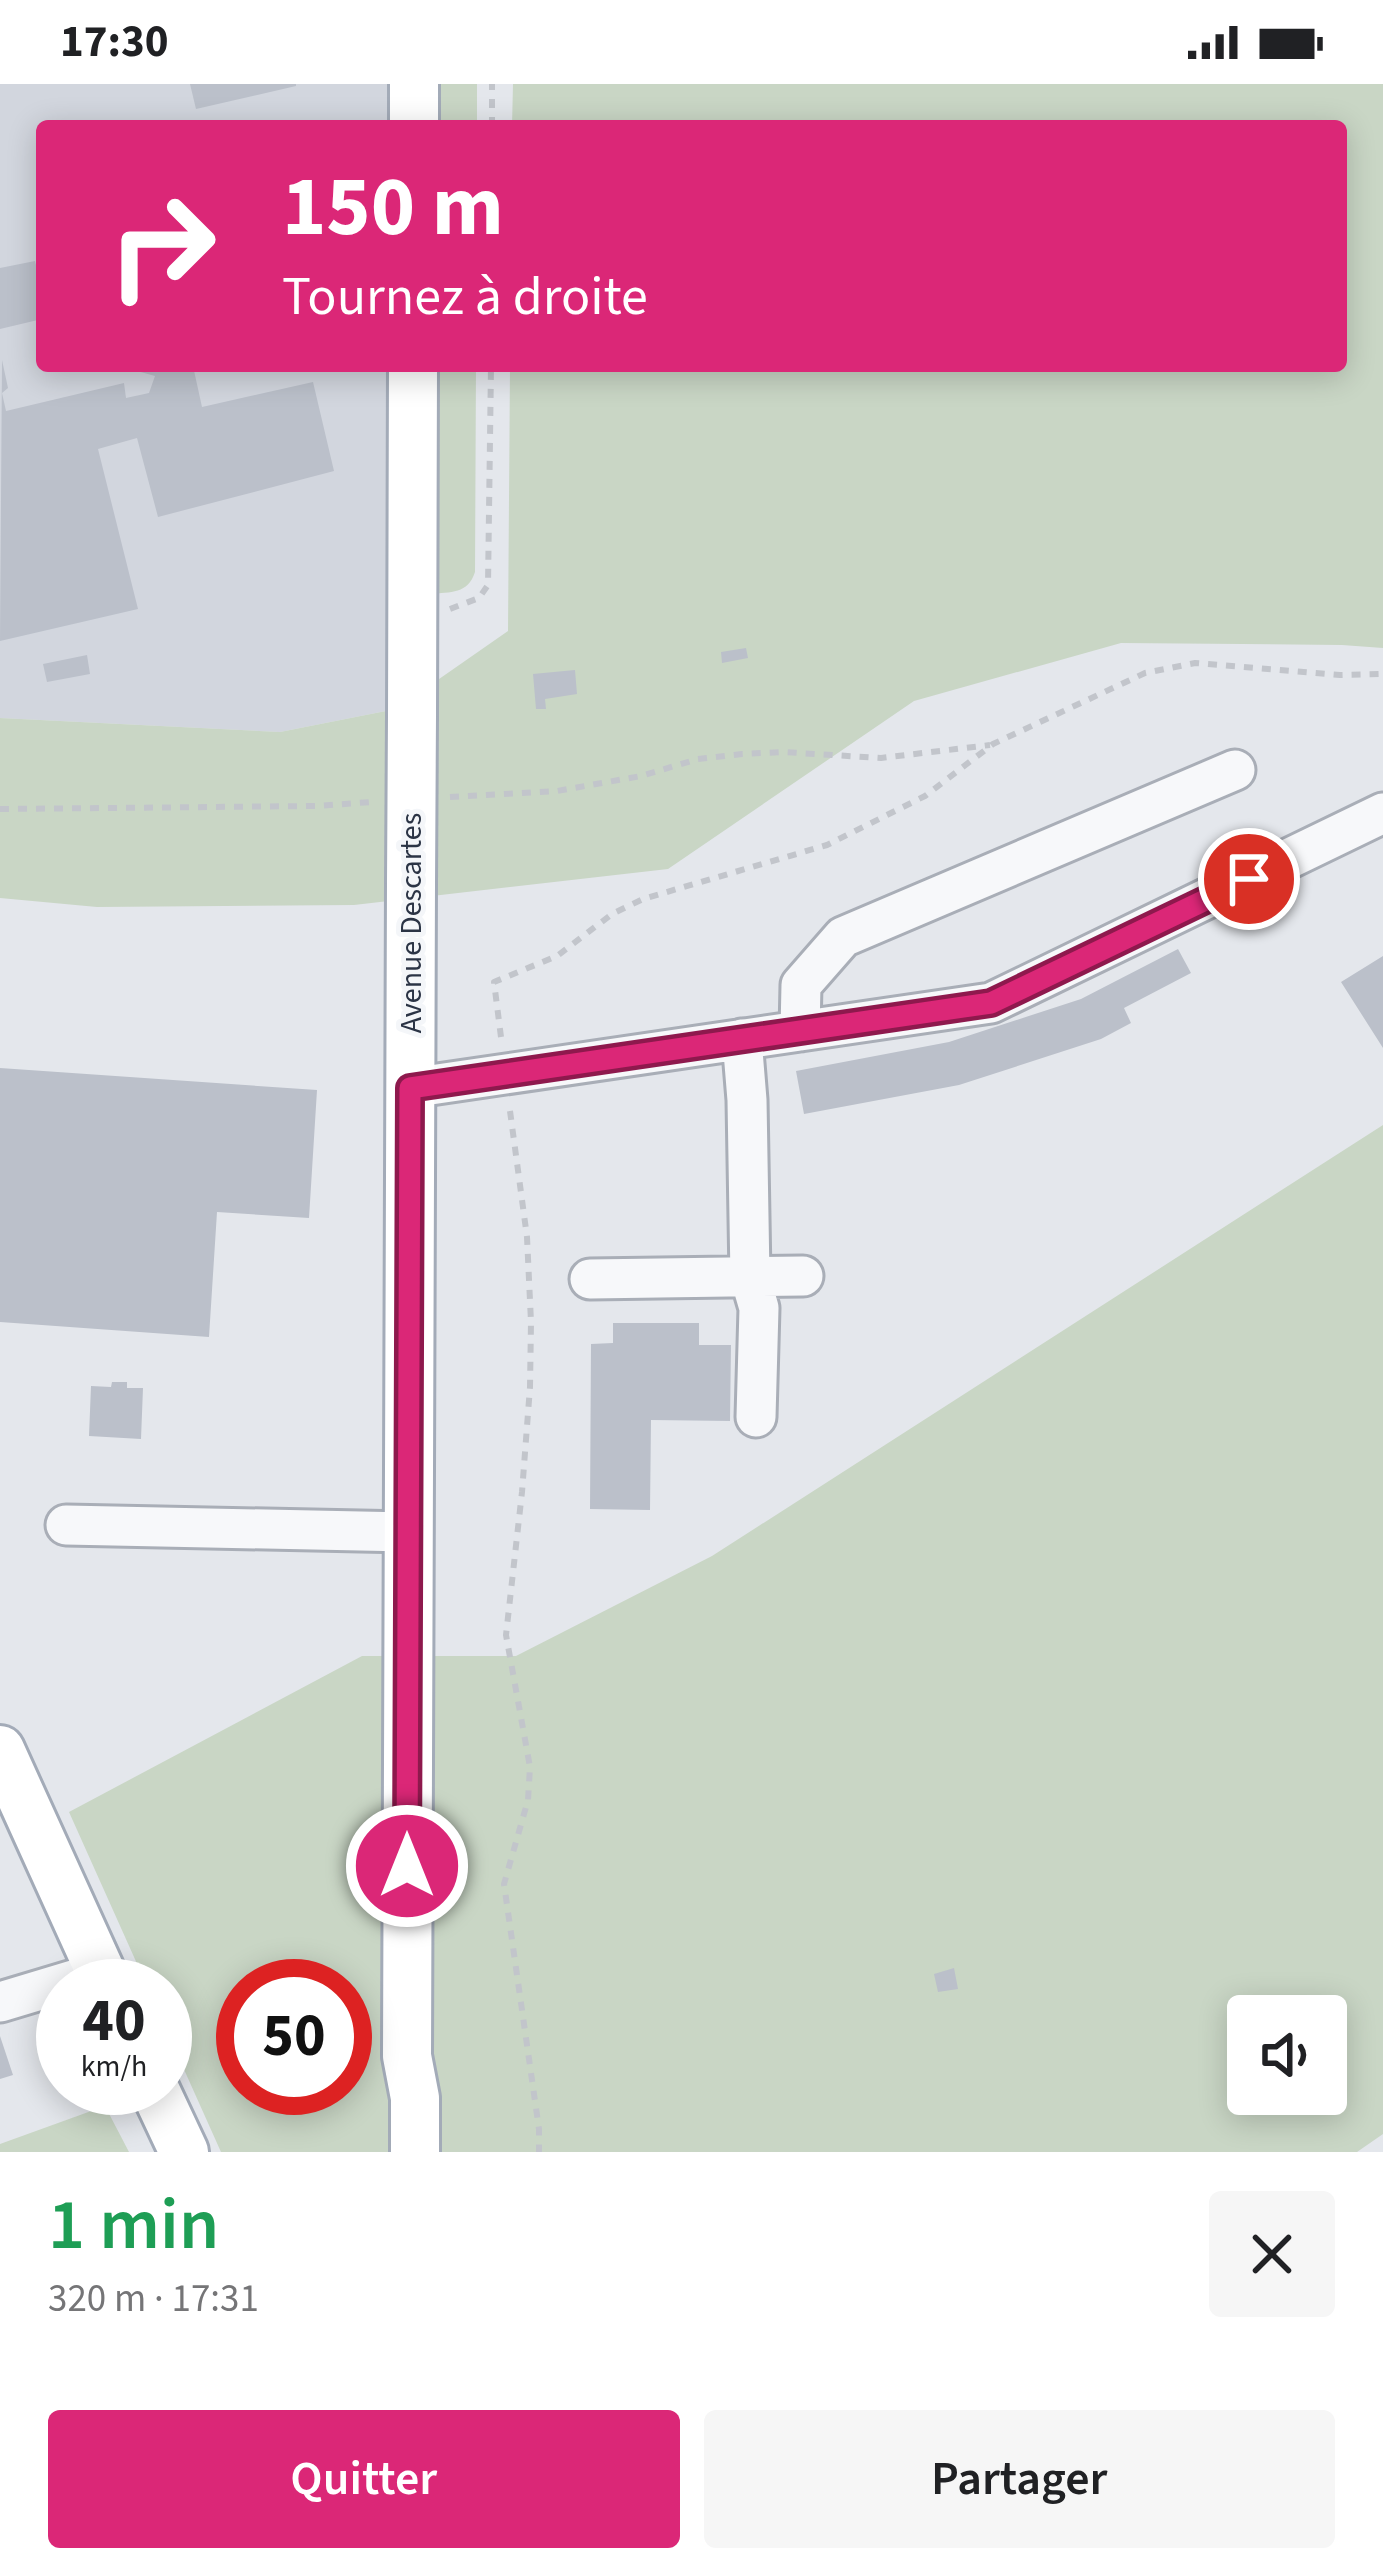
<!DOCTYPE html>
<html lang="fr">
<meta charset="utf-8">
<style>
:root{--surface:#fff;--page:#f6f6f6;--text:#202124;--muted:#757577;--accent:#db2777}
body{margin:0;font-family:"Source Sans 3",sans-serif;background:var(--page);color:var(--text);height:100vh;display:flex;flex-direction:column;font-size:45px;white-space:nowrap}
*{box-sizing:border-box;margin:0}
p{font-size:39px;color:var(--muted)}
.icon{flex:none;width:66px;height:66px;fill:none;stroke:currentColor;stroke-width:2;stroke-linecap:round;stroke-linejoin:round}
.map{position:relative;height:2068px;overflow:hidden}
.side{display:flex;flex-direction:column;background:var(--surface);flex:1}
.side>*{flex:none}
.hud{position:absolute;left:36px;top:36px;width:1311px;height:252px;border-radius:12px;box-shadow:0 6px 30px #0003;background:#db2777;color:#fff;overflow:hidden}
.buttons{position:absolute;left:1227px;top:1911px;display:grid;gap:24px}
.buttons a{display:grid;place-items:center;width:120px;height:120px;border-radius:12px;background:var(--surface);box-shadow:0 6px 30px #0003;font-size:60px}
.speed{position:absolute;left:36px;top:1875px;display:flex;gap:24px;font-size:60px;font-weight:700;text-align:center}
.speed>*{display:grid;place-content:center;width:156px;height:156px;border-radius:50%;background:var(--surface);box-shadow:0 6px 30px #0003;line-height:1}
.speed small{font-size:30px;font-weight:400}
.speed .limit{border:18px solid #d22;background:#fff;color:#111}
.pin{position:absolute;display:grid;place-items:center;width:102px;height:102px;color:#fff;margin:-51px;border:6px solid #fff;border-radius:50%;box-shadow:0 3px 12px #0007}
.me{position:absolute;width:132px;margin:-66px;rotate:0deg;stroke-linejoin:round;filter:drop-shadow(0 0 9px #0008)}
.turn{display:flex;align-items:center;gap:42px;height:252px;padding:0 48px;font-size:54px}
.turn .icon{width:156px;height:156px;stroke-width:2.5}
.turn b{display:block;font-size:84px;line-height:102px}
.round{display:grid;place-items:center;flex:none;width:126px;height:126px;border-radius:12px;background:var(--page)}
.overview{display:flex;align-items:center;justify-content:space-between;height:204px;padding:0 48px}
h1{font-size:72px;font-weight:600;line-height:90px;color:#1e9e55}
.primary-button{display:flex;gap:24px;margin-top:auto;padding:24px 48px}
.primary-button a{flex:1;height:138px;border-radius:12px;background:var(--accent);color:#fff;font-size:48px;font-weight:600;line-height:138px;text-align:center}
.primary-button a+a{background:var(--page);color:var(--text)}
.status{display:flex;justify-content:space-between;align-items:center;height:84px;padding:0 60px;background:var(--surface);direction:ltr}
.status svg{height:33px;fill:currentColor}
.map>svg:first-child{display:block}
</style>
<div class="status"><b>17:30</b><svg viewBox="0 0 49 12"><path d="M0 12V9h3v3zM5 12V6h3v6zM10 12V3h3v9zM15 12V0h3v12zM26 1h20v11H26zM47 4h2v5h-2z"/></svg></div>
<div class="map">
<svg width="1383" height="2068" viewBox="0 0 1383 2068">
<rect width="100%" height="100%" fill="#e4e7ec"/>
<path fill="#d2d6de" d="M0 0H398V42H42V282H397L396 625 280 648 0 634Z"/>
<path fill="#c9d6c5" fill-rule="evenodd" d="M431 0H477V42H431Z
M513 0H1383V564L1342 561 1121 559 914 617 668 785 354 821 97 823 0 814V634L280 648 396 625 508 547 510 282H1341V42H512Z
M431 282H476L475 488C468 510 451 508 430 510Z
M1383 1041V2050L1357 2068H221L165 1943V1902H147L69 1728 362 1572H516L712 1472ZM243 1902H345V2004H243ZM1248 1932H1326V2010H1248Z
M105 2022 129 2068H0V2060Z"/>
<path fill="#bbc0ca" d="M190 0H296V2L196 25Z
M35 177 42 206V235L0 245V184Z
M2 276 8 304 2 309 6 327 124 299 126 314 149 309 155 292 137 287 136 282H193L202 323 313 298 334 387 158 433 137 354 98 365 138 525 0 557Z
M746 564 748 574 722 579 721 568Z
M87 571 90 590 47 598 43 580Z
M575 586 577 610 545 615 546 625H536L533 590Z
M1178 865 1191 889 1124 924 1131 939 1101 955 959 1001 804 1030 796 987 949 958 1081 915Z
M1383 872V964L1341 898Z
M0 984 317 1006 309 1134 217 1128 209 1253 0 1238Z
M613 1239H699V1261H731L730 1337 651 1336 650 1426 590 1425 591 1260 613 1259Z
M112 1298H127V1304H143L141 1355 89 1352 91 1302 111 1303Z
M954 1884 958 1905 938 1908 934 1890Z
M0 1952 13 1991 0 1995Z"/>
<g fill="none" stroke-linecap="round" stroke-linejoin="round">
<defs>
<path id="minor" d="M800 947 801 901 843 853 1235 686
M742 955 747 1016 750 1193 759 1224 756 1333
M410 1004 991 919 1383 729
M590 1195 803 1192
M66 1441 408 1448
M0 1918 100 1888"/>
<path id="major" d="M414 42V0
M412 632 413 282
M411 800 407 1972 415 2014V2068
M0 1666 107 1902
M154 2004 184 2068"/>
</defs>
<use href="#minor" stroke="#a9aeb7" stroke-width="45"/>
<use href="#major" stroke="#a3abb8" stroke-width="54"/>
<path stroke="#c2c5cb" stroke-width="6" stroke-dasharray="9 9" stroke-linecap="butt" d="M492 42V0
M450 525 479 514 488 501 491 282
M450 713 557 707 641 692 698 675 742 670 783 668 881 674 990 661
M0 725 317 722 371 718
M501 953 494 898 557 872 612 830 643 815 827 761 925 712 993 660 1145 589 1195 579 1340 591 1383 590
M510 1027 527 1153 531 1238 530 1303 522 1408 506 1551 530 1683 528 1716 504 1800 539 2045V2068"/>
<use href="#minor" stroke="#f7f8fa" stroke-width="39"/>
<use href="#major" stroke="#fff" stroke-width="48"/>
<defs>
<path id="major-bridge" d="M411 800 412 632"/>
</defs>
<use href="#major-bridge" stroke="#a3abb8" stroke-width="54" stroke-linecap="butt"/>
<use href="#major-bridge" stroke="#fff" stroke-width="48"/>
</g>
<g fill="none" stroke-linecap="round" stroke-linejoin="round">
<defs>
<path id="route" d="M407 1782 410 1004 991 919 1249 795"/>
</defs>
<use href="#route" stroke="#8e194d" stroke-width="30"/>
<use href="#route" stroke="#db2777" stroke-width="21"/>
</g>
<g text-anchor="middle" stroke-width="10" stroke-linejoin="round" paint-order="stroke">
<g font-size="30" fill="#2b3445" stroke="#f4f6f9">
<text transform="translate(411 839) rotate(-90)" y="10">Avenue Descartes</text>
</g>
</g>
</svg>
<div class="buttons">
<a><svg class="icon" aria-label="sound" viewBox="0 0 24 24"><path d="M4 9h4l5-4v14l-5-4H4zM17 9q2 3 0 6"/></svg></a>
</div>
<div class="speed"><div>40<small>km/h</small></div><div class="limit">50</div></div>
<div class="pin" style="left:1249px;top:795px;background:#d93025"><svg class="icon" aria-label="arrive" viewBox="0 0 24 24"><path d="M6 21V4h12l-3 4 3 4H6"/></svg></div>
<svg class="me" style="left:407px;top:1782px" viewBox="-20 -20 40 40"><circle r="17" fill="#db2777" stroke="#fff" stroke-width="3"/><path d="M0-11L8 9 0 5-8 9z" fill="#fff"/></svg>
<div class="hud">
<div class="turn"><svg class="icon" aria-label="right" viewBox="0 0 24 24"><path d="M7 20v-9h11M14 6l5 5-5 5"/></svg><div><b>150 m</b>Tournez à droite</div></div>
</div>
</div>
<section class="side">
<div class="overview"><div><h1>1 min</h1><p>320 m · 17:31</p></div><a class="round"><svg class="icon" aria-label="close" viewBox="0 0 24 24"><path d="M6 6l12 12M18 6L6 18"/></svg></a></div>
<div class="primary-button"><a>Quitter</a><a>Partager</a></div>
</section>
